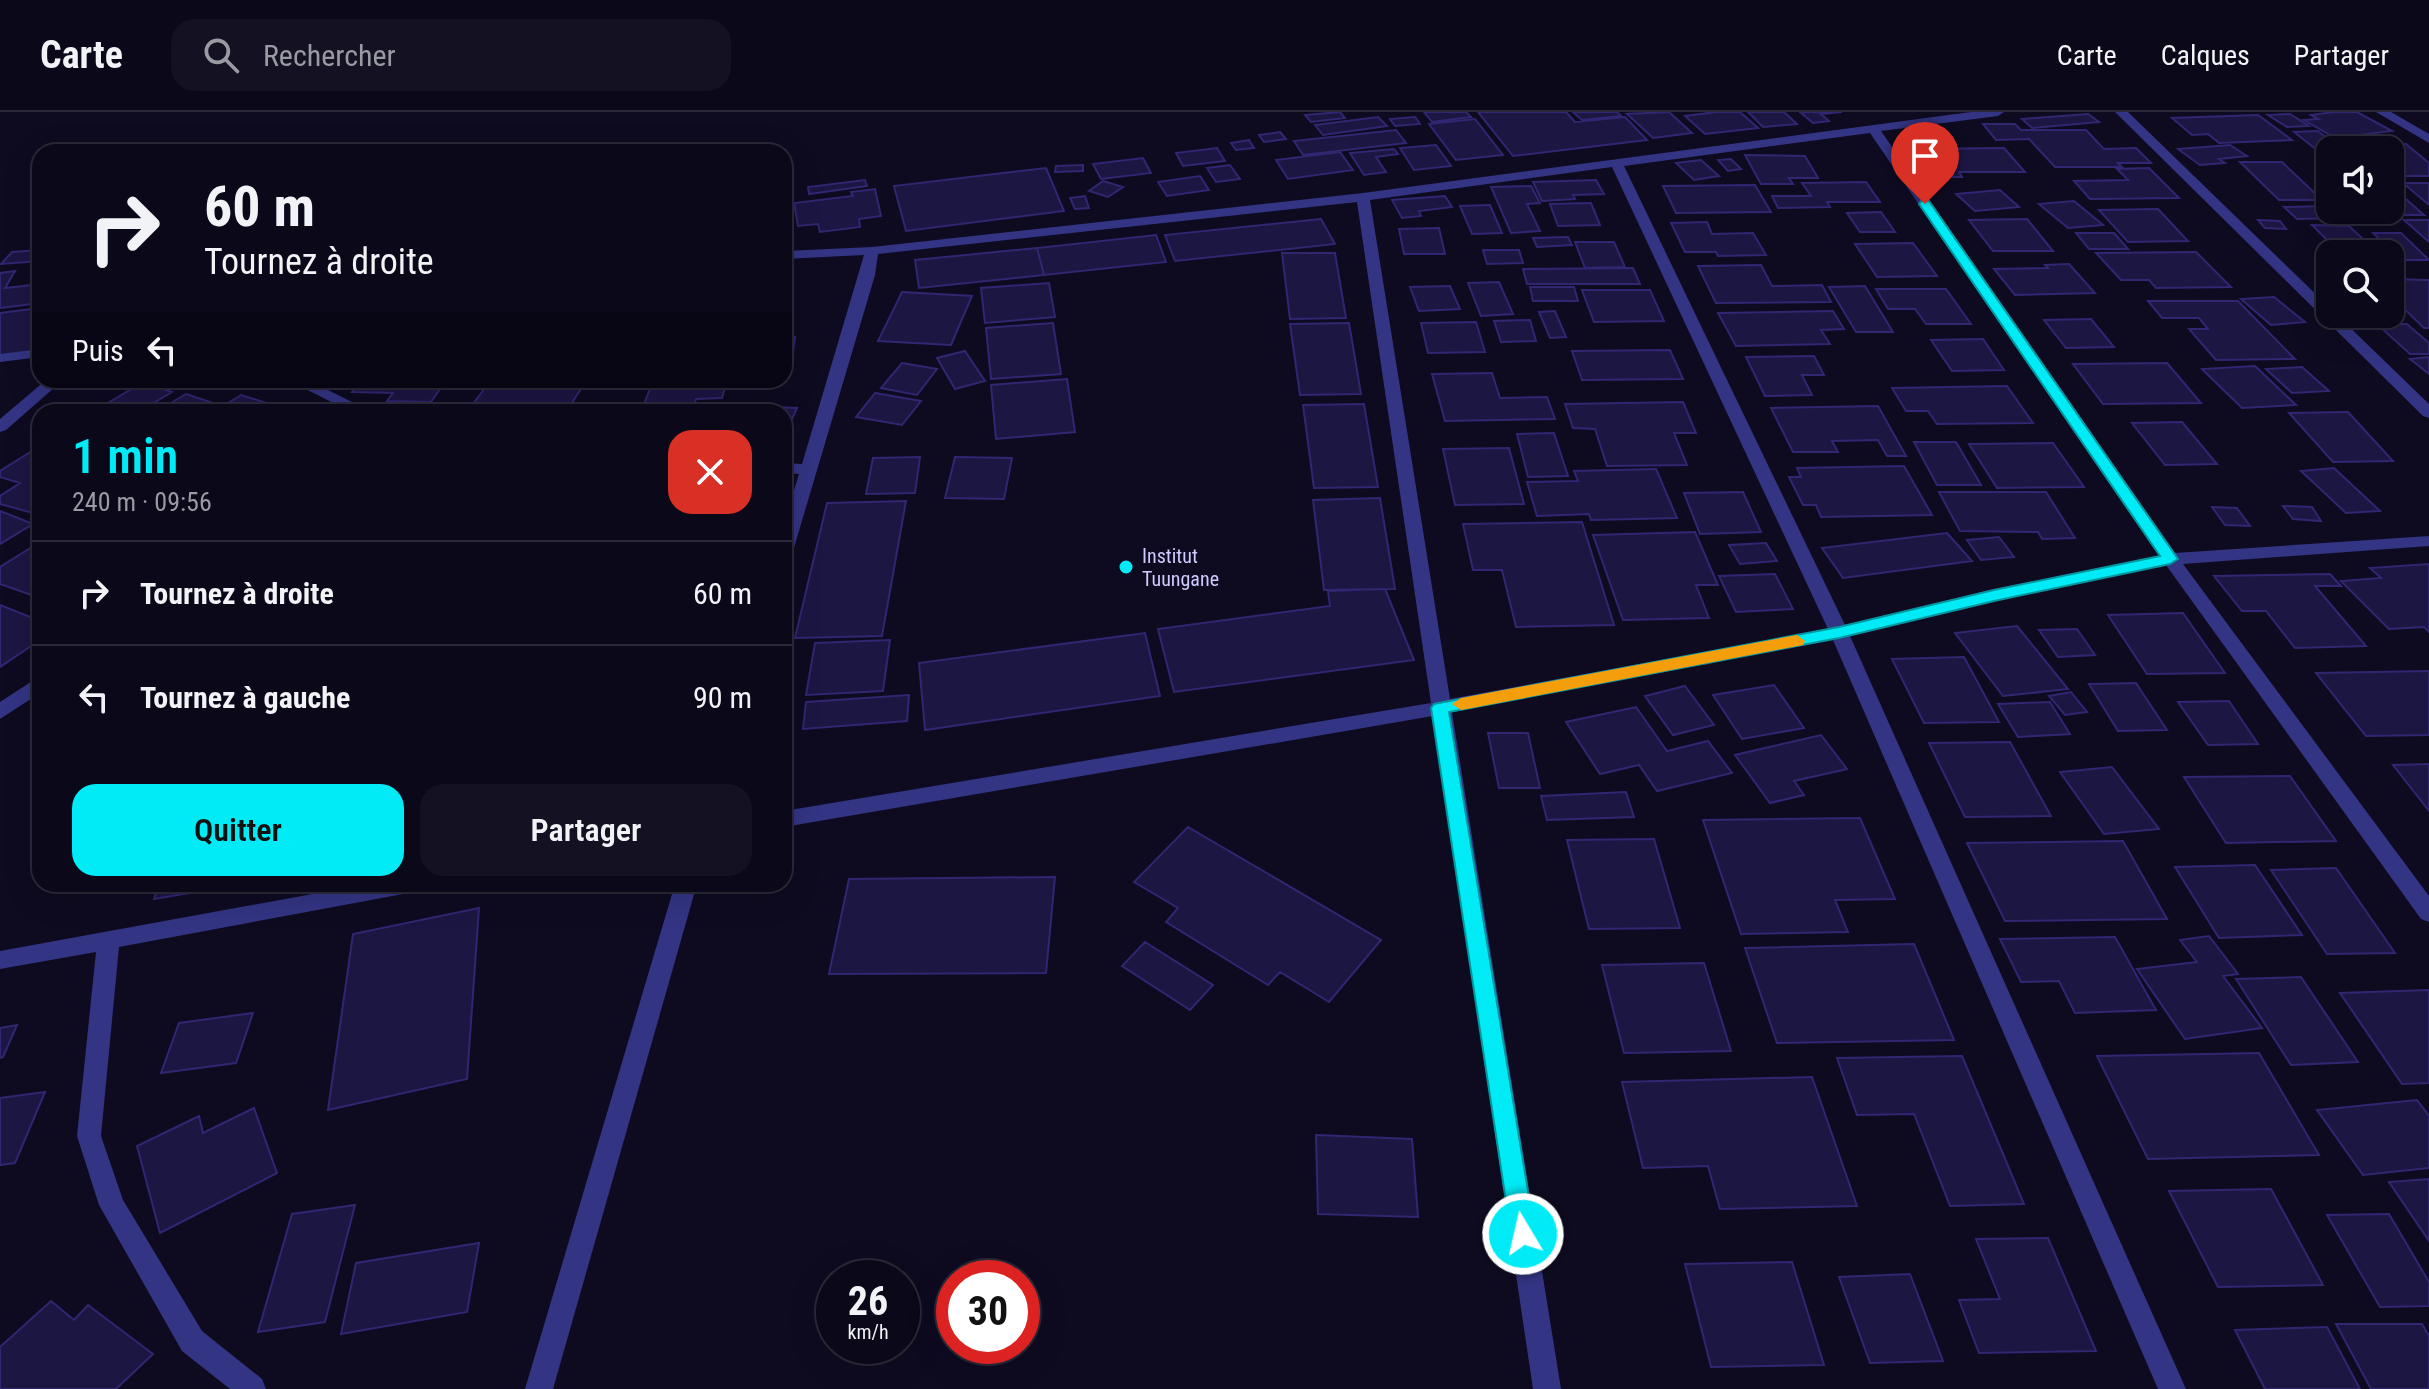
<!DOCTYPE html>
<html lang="fr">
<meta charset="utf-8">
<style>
:root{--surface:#0a0819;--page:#131122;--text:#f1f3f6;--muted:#999aa2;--line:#2a2938;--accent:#00ebf6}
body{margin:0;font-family:"Roboto Condensed",sans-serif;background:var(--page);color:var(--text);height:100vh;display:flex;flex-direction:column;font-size:30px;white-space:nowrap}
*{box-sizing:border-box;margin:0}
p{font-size:26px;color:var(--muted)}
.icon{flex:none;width:44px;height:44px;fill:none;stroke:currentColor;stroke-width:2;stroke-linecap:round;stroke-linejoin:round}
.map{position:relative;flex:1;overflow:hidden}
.drawer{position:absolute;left:32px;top:292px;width:760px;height:488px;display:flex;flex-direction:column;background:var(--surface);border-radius:24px;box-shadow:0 8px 32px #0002,0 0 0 2px var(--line)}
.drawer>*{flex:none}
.guide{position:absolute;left:32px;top:32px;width:760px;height:244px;border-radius:24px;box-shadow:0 8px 32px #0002,0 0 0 2px var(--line);background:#0a0819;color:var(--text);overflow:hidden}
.controls{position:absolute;left:2316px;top:24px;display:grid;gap:16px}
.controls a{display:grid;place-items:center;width:88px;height:88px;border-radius:16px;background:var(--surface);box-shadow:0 8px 32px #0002,0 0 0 2px var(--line);font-size:40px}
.speed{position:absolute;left:816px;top:1148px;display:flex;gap:16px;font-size:40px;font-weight:700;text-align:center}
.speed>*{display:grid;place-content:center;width:104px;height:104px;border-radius:50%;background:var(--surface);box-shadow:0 8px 32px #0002,0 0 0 2px var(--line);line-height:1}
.speed small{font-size:20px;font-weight:400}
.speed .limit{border:12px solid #d22;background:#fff;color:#111}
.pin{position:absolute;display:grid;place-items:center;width:68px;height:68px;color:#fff;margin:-82px -34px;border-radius:50% 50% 50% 0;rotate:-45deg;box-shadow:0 0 8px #0007}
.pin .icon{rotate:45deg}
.me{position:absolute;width:88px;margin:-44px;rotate:351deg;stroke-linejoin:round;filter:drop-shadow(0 0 6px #0008)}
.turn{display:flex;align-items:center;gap:28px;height:168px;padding:0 40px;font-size:36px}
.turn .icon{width:104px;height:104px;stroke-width:2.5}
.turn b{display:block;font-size:56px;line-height:68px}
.then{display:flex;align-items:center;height:76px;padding:0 40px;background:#0003;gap:16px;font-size:30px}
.round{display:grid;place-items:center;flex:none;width:84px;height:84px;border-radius:24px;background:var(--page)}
.summary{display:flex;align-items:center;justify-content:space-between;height:136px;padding:0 40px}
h1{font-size:48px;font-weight:600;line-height:60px;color:var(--accent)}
.cta{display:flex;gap:16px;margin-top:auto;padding:16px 40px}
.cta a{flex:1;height:92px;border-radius:24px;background:var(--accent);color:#111;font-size:32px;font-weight:600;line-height:92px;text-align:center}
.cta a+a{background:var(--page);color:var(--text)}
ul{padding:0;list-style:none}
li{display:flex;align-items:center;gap:24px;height:104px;padding:0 40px;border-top:2px solid var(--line)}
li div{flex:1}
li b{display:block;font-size:30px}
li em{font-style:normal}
header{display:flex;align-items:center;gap:48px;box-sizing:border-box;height:112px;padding:0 40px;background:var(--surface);border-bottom:2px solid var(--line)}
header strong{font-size:38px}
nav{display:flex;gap:44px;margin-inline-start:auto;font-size:28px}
.search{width:560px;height:72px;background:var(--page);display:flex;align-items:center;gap:20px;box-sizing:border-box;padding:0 28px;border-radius:24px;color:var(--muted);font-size:30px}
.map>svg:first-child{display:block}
</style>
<header>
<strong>Carte</strong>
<div class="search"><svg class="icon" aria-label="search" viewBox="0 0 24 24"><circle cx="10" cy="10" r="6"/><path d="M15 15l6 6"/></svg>Rechercher</div>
<nav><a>Carte</a><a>Calques</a><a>Partager</a></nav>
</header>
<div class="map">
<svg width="2429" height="1277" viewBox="0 0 2429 1277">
<rect width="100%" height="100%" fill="#0e0b21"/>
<path fill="#1c1643" stroke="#312671" stroke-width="2" d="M1340 0 1345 6 1311 10 1305 3Z
M1424 0H1466L1471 5 1432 10Z
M1478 0H1566L1575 10 1625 5 1647 28 1513 44Z
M1573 0H1617L1621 4 1582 8Z
M1669 0 1692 21 1653 26 1627 2Z
M1716 0H1740L1758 16 1705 22 1685 4Z
M1748 0H1784L1797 12 1763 15Z
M1800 0H1842L1821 2 1829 9 1813 11Z
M2334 0H2357L2392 19 2335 26 2304 8 2318 7 2311 3Z
M2088 2 2099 10 2032 16 2022 7Z
M2290 2 2309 14 2287 15 2268 3Z
M2258 3 2292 28 2219 31 2208 22 2192 23 2172 6Z
M1378 5 1387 14 1323 23 1315 13Z
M1415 5 1420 12 1395 14 1390 7Z
M1475 7 1503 43 1456 48 1429 12Z
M1983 12H2015L2021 18H2086L2104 37 2136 36 2151 51H2118L2122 55H2055L2029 27 1996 28Z
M1396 18 1406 31 1303 43 1294 29Z
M2318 19 2336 34H2353L2358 38H2330V46H2327L2294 20Z
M1280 20 1286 27 1264 30 1259 23Z
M1249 28 1254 36 1236 38 1231 31Z
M2360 32H2406L2429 51V64H2398L2390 58V38H2367Z
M1436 33 1451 54 1414 58 1400 36Z
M2230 33 2247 44 2219 47 2225 51 2200 53 2178 37Z
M1217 36 1225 49 1183 54 1176 41Z
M2004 36 2025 60H1959L1962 65H1935L1914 37Z
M1394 37 1398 42 1376 45 1386 60 1364 63 1350 41Z
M1340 40 1353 58 1288 67 1276 48Z
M1745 43 1805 44 1818 66H1789L1793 72H1761Z
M1143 46 1151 61 1101 67 1093 52Z
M1731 47 1741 57 1728 59 1718 48Z
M1701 48 1719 64 1694 68 1676 51Z
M2240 50H2282L2322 88H2279Z
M1083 53V59L1055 60 1056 54Z
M1230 53 1240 67 1216 70 1207 56Z
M1046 56 1064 99 906 119 894 74Z
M2149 56 2179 86 2090 87 2074 69 2128 68 2117 57Z
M1200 64 1209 78 1167 84 1158 70Z
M865 68 867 74 809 82 808 75Z
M1596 68 1604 82 1573 83 1575 87 1542 89 1533 70Z
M1103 69 1123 75 1108 85 1089 79Z
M1866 70 1880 90H1827L1830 95 1778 96 1772 84H1811L1802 71Z
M2403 71H2429V93Z
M1755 73 1771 100 1676 101 1663 74Z
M1531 74 1540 91 1527 92 1540 119 1511 121 1491 75Z
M875 77 881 104 859 107 860 115 820 120 818 112 798 114 794 91 853 84 851 80Z
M2000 78 2019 95 1975 99 1956 82Z
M2390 82H2400L2424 103H2386L2381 98H2390Z
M1085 84 1089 96 1075 97 1070 86Z
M1445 84 1452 95 1419 99 1421 104 1402 106 1392 88Z
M2074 89 2103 113 2068 116 2039 92Z
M1591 91 1600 113 1558 114 1550 92Z
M1490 93 1502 121 1472 122 1460 94Z
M2326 94 2340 106 2297 107 2284 95Z
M2158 97 2188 129 2128 130 2099 98Z
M1881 100 1895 120H1860L1847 101Z
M1321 107 1335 132 1175 149 1165 123Z
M2027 107 2053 139H1993L1969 108Z
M2258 108 2280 109 2286 117 2265 116Z
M2404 108H2429V130Z
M1707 110 1712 122 1753 121 1766 143 1718 144 1716 140H1685L1671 111Z
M2312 113 2349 114 2379 142H2341Z
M1439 116 1445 142H1404L1399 117Z
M2076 121H2114L2128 137H2089Z
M2373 121H2401L2429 148H2402Z
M1156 123 1166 150 1044 163 1037 136Z
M1568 125 1572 133 1537 135 1533 126Z
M1575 130H1614L1625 155 1585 156Z
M1913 131 1937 164 1877 165 1855 132Z
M1037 136 1044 163 919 176 915 148Z
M40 138V149L1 152 12 140Z
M1483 138H1519L1523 151 1487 152Z
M2196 140 2231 175 2156 176 2149 168H2121L2096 141Z
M1282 141H1335L1346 206 1290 207Z
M2069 152 2095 181 2015 183 1994 157 2048 156 2045 153Z
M1761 153 1772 174 1822 173 1831 190 1716 191 1698 154Z
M1633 156 1640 172H1527L1523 157Z
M15 159 5 176 40 172V191L0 196V161Z
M2390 167 2429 168V216H2424L2390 183Z
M1499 170 1513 202 1481 204 1468 171Z
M1049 171 1055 205 985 211 981 176Z
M1450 174 1460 197 1419 199 1410 175Z
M1865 174 1893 220H1856L1829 175Z
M1530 175H1574L1578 189H1533Z
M1876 177H1946L1971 212H1926L1915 197H1888Z
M1582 178H1650L1664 209 1594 210Z
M902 180 972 184 951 233 878 229Z
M2274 185 2305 210 2271 213 2241 187Z
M2148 189H2238L2295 247 2216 248 2189 217H2208L2199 206H2162Z
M40 196V239L0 245V201Z
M1555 199 1566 225 1550 226 1539 200Z
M1833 199 1844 217 1821 218 1830 232 1736 234 1718 201Z
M2091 207 2114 235 2066 236 2044 208Z
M1530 208 1536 229 1501 230 1494 209Z
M1476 210 1485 240 1428 241 1421 211Z
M1053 211 1061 262 991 267 986 216Z
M1349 211 1361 282 1300 283 1290 212Z
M2407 212 2429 231V242H2410L2378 213Z
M795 225 792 247H784V226Z
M1983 227 2004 258 1952 259 1931 228Z
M1670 238 1683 267 1582 268 1572 239Z
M965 239 985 269 955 277 937 246Z
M1814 244 1824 263H1802L1812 283 1765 284 1746 245Z
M2429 245V262L2410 247Z
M902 251 937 257 917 283 881 276Z
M2167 251 2201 291 2103 292 2073 252Z
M2255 254 2296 293 2242 296 2202 257Z
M2302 255 2329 279 2292 281 2266 257Z
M1492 261 1500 286 1547 285 1555 307 1445 309 1432 262Z
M1067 267 1075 320 996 327 991 273Z
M361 268H446L431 290 387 289 393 281 352 280Z
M491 268H562L586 269 568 297 467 300Z
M727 268 722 286 696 287 691 300H641L653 269Z
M143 270 172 280 138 300H93Z
M2007 274 2033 311 1937 312 1928 299H1906L1892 276Z
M875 281 921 289 902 313 856 305Z
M186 282 216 292 203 300H156Z
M241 283 273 293 262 300H214Z
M1683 290 1696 321H1674L1687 353 1607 354 1595 317 1573 316 1565 292Z
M1364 292 1378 375 1314 376 1303 293Z
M731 293 797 296 784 325V300H728Z
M1878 294 1906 344H1887L1878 328 1832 329 1838 340H1793L1771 296Z
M2348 300 2393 349 2333 350 2289 301Z
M2182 310 2217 352 2165 353 2132 311Z
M1554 321 1568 364 1528 365 1517 322Z
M1914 330H1956L1981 373H1937Z
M2053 331 2084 375 1997 376 1969 332Z
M40 334V403L0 392V384L20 371 0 365V359Z
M1509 336 1524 392 1455 393 1443 337Z
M920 345 915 381 866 382 873 346Z
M955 345 1012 346 1004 387 945 386Z
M1904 354 1932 403 1821 405 1816 393H1803L1789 365H1801L1797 356Z
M2334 356 2380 399 2346 401 2301 359Z
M1656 357 1677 406 1591 408 1589 402 1537 404 1527 370 1578 369 1574 359Z
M1743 380 1761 420 1700 422 1684 381Z
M1939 380H2046L2075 426 2042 427 2038 420 1960 419Z
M1380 386 1395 477 1324 478 1313 388Z
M906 389 882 524 795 526 827 391Z
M2283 394 2312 395 2321 409 2293 407Z
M2212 395 2237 396 2250 414 2225 413Z
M0 399 33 412 0 432Z
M1582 410 1614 513 1516 515 1502 458H1473L1463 412Z
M1695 420 1718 473H1696L1709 506 1623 508 1593 423Z
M1947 421 1972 449 1843 466 1822 436Z
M1999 425 2014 445 1981 448 1967 428Z
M40 430V486L0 472V455Z
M1766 431 1777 449 1740 452 1729 433Z
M2429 452V520L2424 515 2389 517 2341 469 2381 466 2370 456Z
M1775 462 1793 497 1736 500 1719 464Z
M2330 462 2341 474H2315L2366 534 2295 536 2266 499H2242L2214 464Z
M1385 477 1414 548 1174 580 1158 517 1330 494 1328 479Z
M0 493 40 509V528L0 555Z
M2183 501 2225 561 2147 562 2108 503Z
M2017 514 2068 577 2003 584 1955 521Z
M2077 517 2095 543 2058 545 2039 518Z
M1145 521 1160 584 925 618 919 551Z
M890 528 883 579 806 583 815 531Z
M1964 545 1999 610 1924 611 1892 547Z
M2429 559V623L2366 624 2316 561Z
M2136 571 2167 618 2118 619 2089 572Z
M1774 573 1804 616 1742 627 1713 583Z
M1685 574 1714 613 1673 623 1645 584Z
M2071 580 2087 600 2065 603 2049 584Z
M909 583 907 609 803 617 806 590Z
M2229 589 2258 632 2208 633 2178 590Z
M2050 590 2070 622 2018 625 1998 592Z
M1636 595 1667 639 1708 629 1732 661 1657 679 1639 653 1600 662 1566 610Z
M1488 621H1528L1540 676H1499Z
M1821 623 1847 657 1794 669 1804 683 1770 691 1735 643Z
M2010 630 2051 704 1965 705 1929 631Z
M2429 652V699L2393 653Z
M2112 655 2159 717 2104 722 2060 660Z
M2290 664 2336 729 2226 731 2184 665Z
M1626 680 1634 705 1547 708 1541 684Z
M1860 706 1895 787 1835 788 1848 820 1741 822 1703 708Z
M1188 715 1381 828 1329 890 1280 860 1268 873 1166 810 1178 796 1134 770Z
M1654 727 1680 816 1589 817 1567 728Z
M2123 729 2167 807 2005 809 1967 731Z
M2255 753 2302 823 2219 826 2175 755Z
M2336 756 2395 841 2327 842 2271 758Z
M1055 765 1046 861 829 862 849 767Z
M159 772H243L154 787Z
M479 796 467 967 328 998 353 822Z
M2209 824 2238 862 2223 864 2262 916 2185 927 2137 857 2197 850 2180 828Z
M2115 825 2156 898 2075 901 2059 869 2021 870 2000 827Z
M1145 830 1213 873 1190 898 1122 854Z
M1914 832 1954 928 1777 931 1745 836Z
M1704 851 1731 939 1624 941 1602 853Z
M2301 865 2358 950 2291 953 2236 867Z
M2429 878V971L2402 972 2340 881Z
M253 901 236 951 161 961 179 911Z
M17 913 3 945 0 946V916Z
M2259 941 2319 1043 2148 1047 2097 944Z
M1962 944 2024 1092 1950 1094 1914 1002 1857 1003 1837 946Z
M1812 965 1857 1094 1720 1097 1708 1054 1643 1056 1622 970Z
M45 980 15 1051 0 1053V986Z
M2417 988 2429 1004V1056L2363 1063 2317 998Z
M254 996 277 1061 160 1121 137 1034 199 1004 203 1021Z
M1316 1023 1412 1027 1418 1105 1318 1102Z
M2429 1067V1129L2389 1070Z
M2271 1077 2323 1173 2218 1175 2169 1079Z
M355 1093 325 1210 258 1220 292 1102Z
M2389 1102 2429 1170V1194L2380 1195 2327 1103Z
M2048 1126 2096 1239 1979 1241 1959 1188 2000 1187 1976 1127Z
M479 1131 467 1200 341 1222 356 1151Z
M1792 1150 1824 1253 1711 1255 1685 1152Z
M1910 1162 1943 1249 1870 1251 1839 1165Z
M51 1189 74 1208 88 1193 153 1242 116 1277H0V1235Z
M2336 1212H2422L2429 1224V1277H2371Z
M2327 1215 2360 1277H2265L2235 1218Z"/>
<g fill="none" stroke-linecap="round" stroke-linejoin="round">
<path fill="#333483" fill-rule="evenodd" d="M1971 0H2004L1998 4 1881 19 2175 441 2429 424V434L2183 452 2429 784V810L2421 807 2166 453 1994 489 1850 524 2186 1277H2158L1833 528 1452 600 1561 1277H1533L1433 604 784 715V699L1431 591 1357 90 878 142 875 163 793 439 784 444V411L799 362 784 361V351L802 352 864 143 784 147V139L872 135 1363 81ZM1870 21 2159 444 1994 477 1845 513 1624 54ZM1612 55 1828 517 1450 587 1370 88Z
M2115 0H2128L2330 196V202H2336L2429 292V306L2423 304Z
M2376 0H2391L2429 22V31Z
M40 237V245L0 250V242Z
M46 268H63L6 318 0 320V307Z
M288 268H308L372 300H351Z
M40 564V581L0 607V590Z
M367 772H425L422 778 414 780 119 835 101 1024 123 1088 202 1219 262 1267 266 1277H230L182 1239 99 1093 77 1024 96 840 0 857V839Z
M675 772H697L553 1277H525Z"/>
</g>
<path fill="#00ebf6" stroke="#0099a0" stroke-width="2" d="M1921 89H1929L2178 447 2170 452 1994 489 1839 526 1449 600 1535 1122 1531 1130 1523 1133 1514 1130 1511 1122 1431 596 1434 592 1839 515 1994 478 2160 444 1919 92Z"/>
<path fill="#f59e0b" d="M1797 523 1805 529 1803 533 1461 598 1452 592 1461 586Z"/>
<circle fill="#00ebf6" stroke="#0e0b21" stroke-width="3" cx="1126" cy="455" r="8"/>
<g text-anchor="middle" stroke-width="8" stroke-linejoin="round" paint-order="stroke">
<g font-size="20" fill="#cecbff" stroke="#0e0b21" text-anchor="start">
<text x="1142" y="451">Institut<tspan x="1142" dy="23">Tuungane</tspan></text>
</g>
</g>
</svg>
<div class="controls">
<a><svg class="icon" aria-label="sound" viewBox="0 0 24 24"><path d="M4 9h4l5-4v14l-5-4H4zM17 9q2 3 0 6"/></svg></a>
<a><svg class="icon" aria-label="search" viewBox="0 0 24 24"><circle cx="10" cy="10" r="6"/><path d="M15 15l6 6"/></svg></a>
</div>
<div class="speed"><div>26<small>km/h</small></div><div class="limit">30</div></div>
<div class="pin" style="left:1925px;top:92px;background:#d93025"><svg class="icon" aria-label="arrive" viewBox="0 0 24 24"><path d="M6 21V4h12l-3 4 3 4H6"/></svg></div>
<svg class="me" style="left:1523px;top:1122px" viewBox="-20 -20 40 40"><circle r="17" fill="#00ebf6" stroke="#fff" stroke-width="3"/><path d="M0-11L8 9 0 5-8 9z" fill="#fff"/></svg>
<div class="guide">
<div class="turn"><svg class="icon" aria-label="right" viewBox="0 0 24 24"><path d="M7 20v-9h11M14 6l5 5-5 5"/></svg><div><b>60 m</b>Tournez à droite</div></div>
<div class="then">Puis<svg class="icon" aria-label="left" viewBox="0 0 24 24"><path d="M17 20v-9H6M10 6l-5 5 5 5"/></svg></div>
</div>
<section class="drawer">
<div class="summary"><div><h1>1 min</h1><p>240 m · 09:56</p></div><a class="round" style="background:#d93025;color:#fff"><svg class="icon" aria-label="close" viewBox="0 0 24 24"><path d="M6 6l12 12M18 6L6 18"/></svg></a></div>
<ul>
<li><svg class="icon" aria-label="right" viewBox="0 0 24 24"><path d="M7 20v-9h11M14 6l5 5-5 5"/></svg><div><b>Tournez à droite</b></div><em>60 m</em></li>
<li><svg class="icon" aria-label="left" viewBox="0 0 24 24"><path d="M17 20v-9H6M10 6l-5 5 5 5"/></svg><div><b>Tournez à gauche</b></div><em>90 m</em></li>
</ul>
<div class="cta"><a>Quitter</a><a>Partager</a></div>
</section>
</div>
